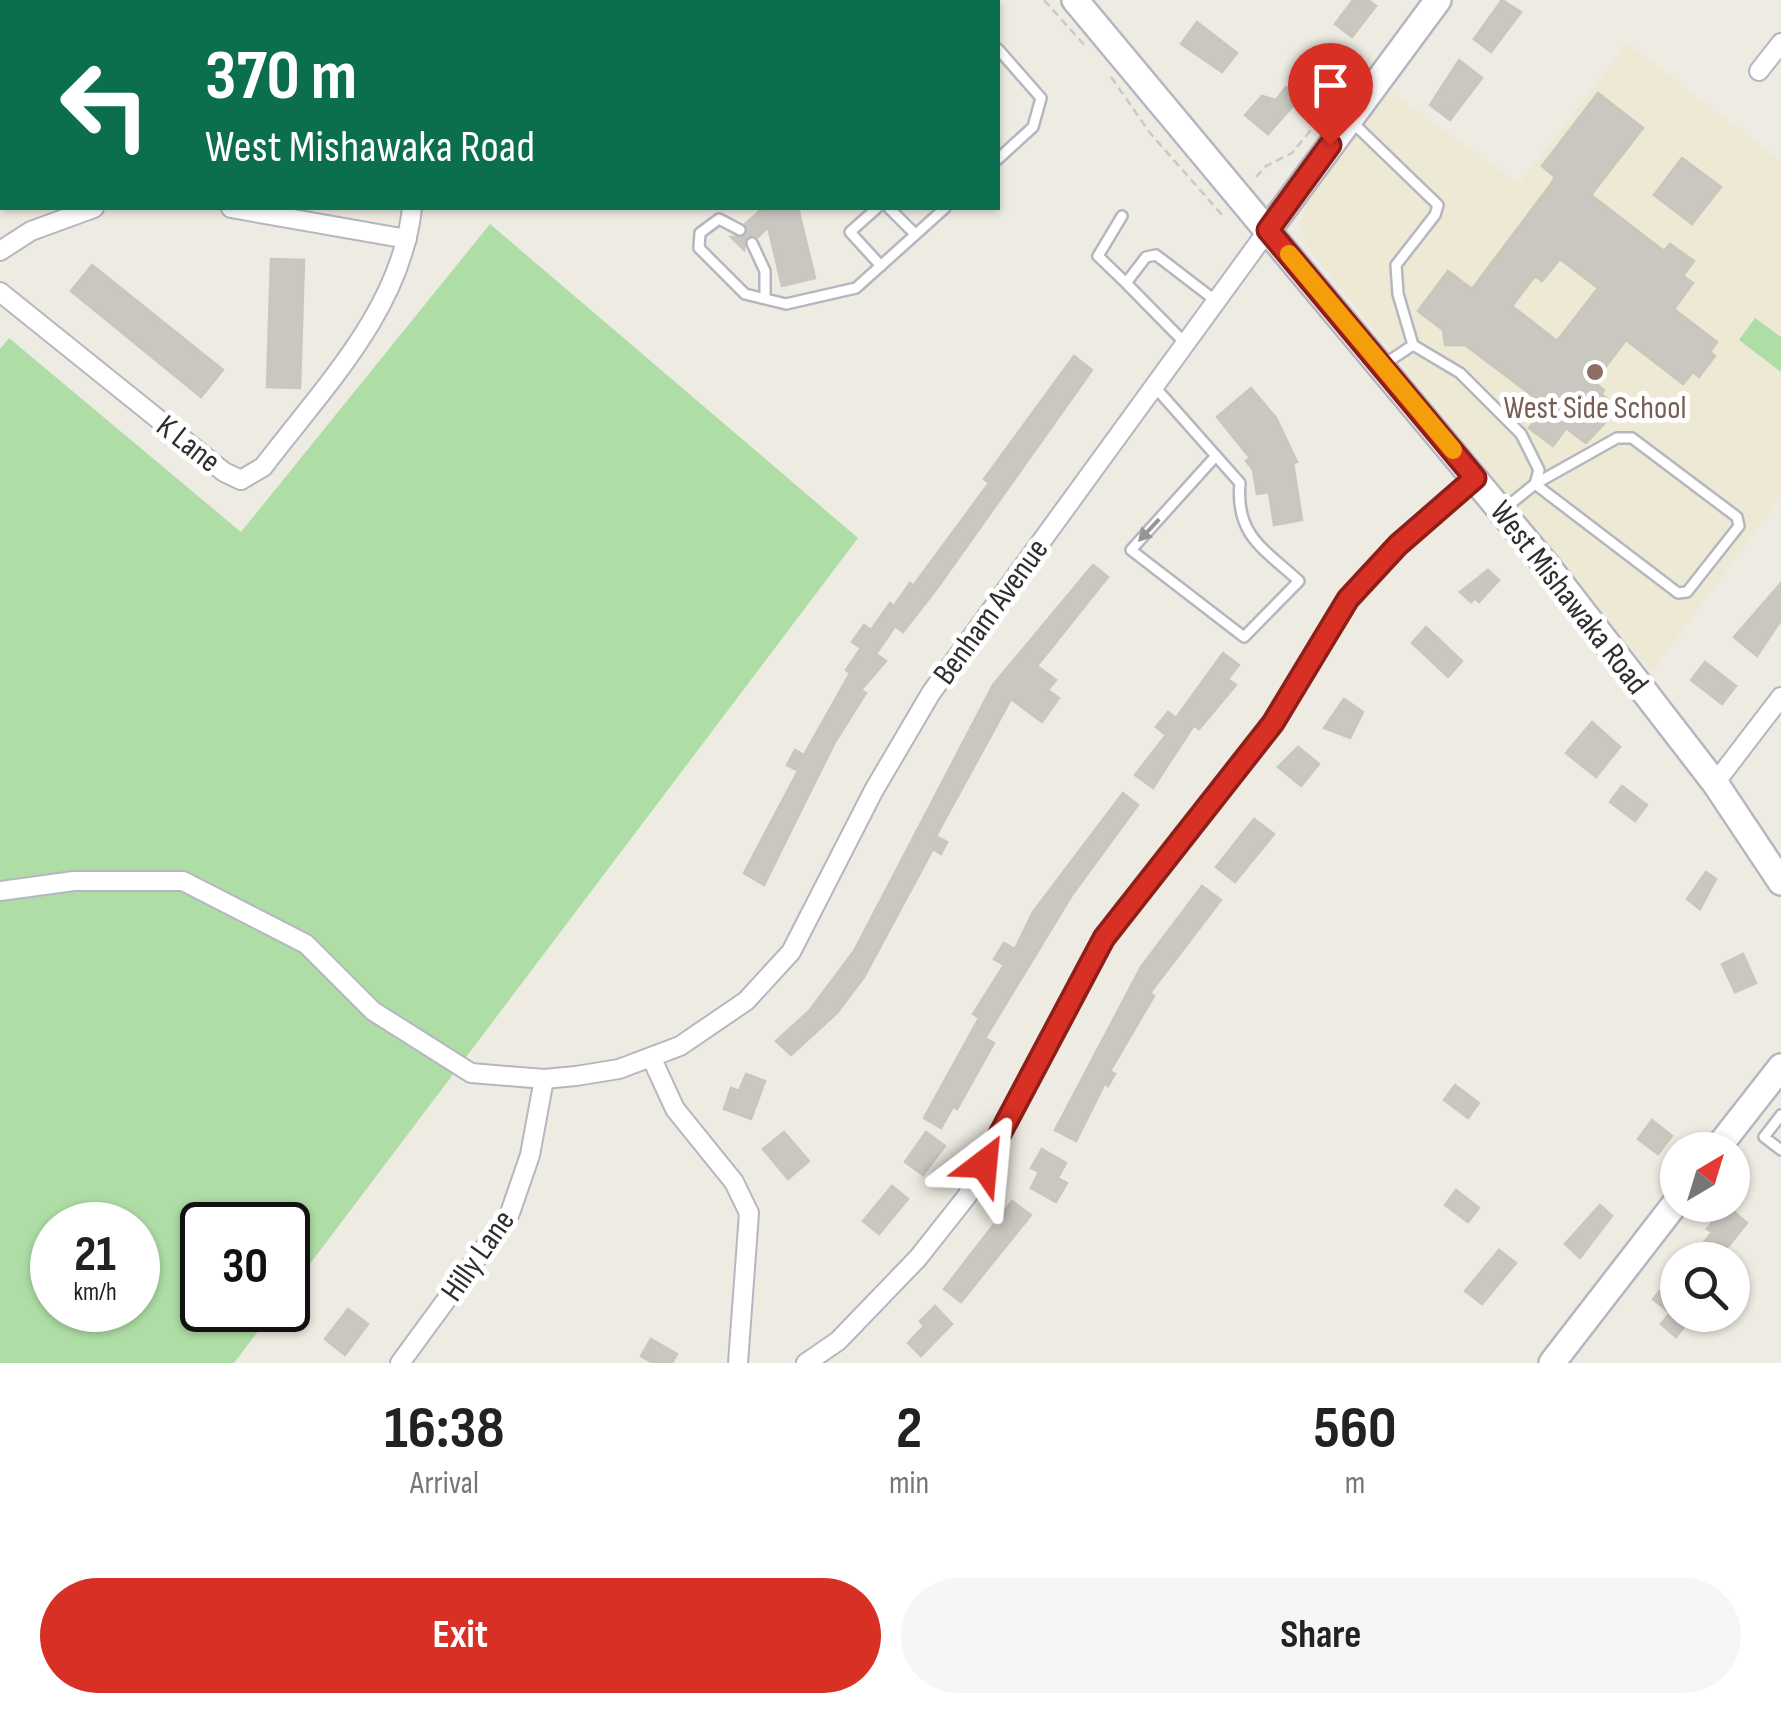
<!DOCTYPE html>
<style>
:root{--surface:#fff;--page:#f6f6f6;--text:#222;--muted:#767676;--accent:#d93025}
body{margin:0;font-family:"Sofia Sans Condensed",sans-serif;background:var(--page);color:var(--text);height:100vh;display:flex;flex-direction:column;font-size:38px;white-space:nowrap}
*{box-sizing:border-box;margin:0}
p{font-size:32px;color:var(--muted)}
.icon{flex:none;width:55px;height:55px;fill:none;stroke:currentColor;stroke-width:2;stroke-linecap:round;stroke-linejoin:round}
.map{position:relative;height:1363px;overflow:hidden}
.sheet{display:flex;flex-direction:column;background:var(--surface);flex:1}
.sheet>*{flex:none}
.banner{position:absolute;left:0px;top:0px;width:1000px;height:210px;box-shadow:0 2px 8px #0004;background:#0b6e4f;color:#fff;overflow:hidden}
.needle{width:65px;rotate:38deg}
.controls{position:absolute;left:1660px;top:1132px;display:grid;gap:20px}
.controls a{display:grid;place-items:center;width:90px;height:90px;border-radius:50%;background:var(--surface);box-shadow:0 2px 8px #0004;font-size:50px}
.speed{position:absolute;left:30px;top:1202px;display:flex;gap:20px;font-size:50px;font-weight:700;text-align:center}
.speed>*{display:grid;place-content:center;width:130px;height:130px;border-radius:50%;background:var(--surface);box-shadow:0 2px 8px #0004;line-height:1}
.speed small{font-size:25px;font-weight:400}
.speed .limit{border:5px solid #111;border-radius:15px;background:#fff;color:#111}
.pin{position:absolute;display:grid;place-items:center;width:85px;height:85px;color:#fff;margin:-102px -42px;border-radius:50% 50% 50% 0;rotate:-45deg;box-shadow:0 0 10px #0007}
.pin .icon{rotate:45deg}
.me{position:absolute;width:110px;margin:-55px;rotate:29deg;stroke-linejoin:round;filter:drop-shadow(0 0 8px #0008)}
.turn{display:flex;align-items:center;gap:35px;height:210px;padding:0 40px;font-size:45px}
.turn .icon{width:130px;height:130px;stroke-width:2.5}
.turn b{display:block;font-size:70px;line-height:85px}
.eta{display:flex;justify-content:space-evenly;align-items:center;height:170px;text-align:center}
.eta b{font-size:60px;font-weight:700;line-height:70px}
.primary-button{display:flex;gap:20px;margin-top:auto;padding:20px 40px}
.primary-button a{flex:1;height:115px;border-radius:60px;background:var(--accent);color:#fff;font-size:40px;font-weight:700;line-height:115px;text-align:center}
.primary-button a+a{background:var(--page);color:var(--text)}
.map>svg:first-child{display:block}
</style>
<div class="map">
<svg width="1781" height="1363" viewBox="0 0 1781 1363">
<rect width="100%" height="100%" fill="#eeebe2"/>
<path fill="#ede9d4" d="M1627 43 1781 161V497L1651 672 1308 248 1301 228 1305 204 1384 88 1519 184Z"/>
<path fill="#aedea5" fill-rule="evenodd" d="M490 224 858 538 288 1293V1225H202V1310H274L234 1363H0V349L9 338 241 532ZM52 1225H138V1310H52Z
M1755 318 1781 337V372L1739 340Z"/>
<path fill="#cac7c1" stroke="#c9c7bc" stroke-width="2.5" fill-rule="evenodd" d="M1353 0H1368L1376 6 1352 37 1335 24Z
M1502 0 1521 12 1491 52 1474 39Z
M1197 22 1237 53 1222 72 1181 44Z
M1459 60 1482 78 1450 120 1430 105Z
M1286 87 1300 98 1268 134 1245 115 1262 96 1276 100Z
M1598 93 1643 128 1591 195 1664 251 1670 244 1694 261 1683 276 1693 283 1674 309 1717 342 1710 352 1715 356 1699 377 1693 372 1683 384 1626 340 1594 382 1604 390 1601 394 1619 408 1586 443 1566 428 1553 446 1529 428 1546 406 1465 345H1445L1443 330 1418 311 1448 271 1472 289 1551 184 1555 177 1542 166ZM1560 259 1598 288 1557 341 1512 306 1535 276 1542 281Z
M1682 158 1721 187 1692 224 1654 195Z
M763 208H798L815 278 782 286 768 227 758 237 746 238 744 250 731 237 745 236V224Z
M271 259 304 260 300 388 267 387Z
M92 265 223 370 201 397 71 291Z
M1074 356 1092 370 938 587 903 632 895 626 876 654 886 661 861 690 866 693 835 742 764 885 744 873 798 771 787 765 795 750 804 755 850 673 846 670 861 648 852 642 864 625 871 630 890 603 894 606 910 583 913 586 989 483 984 479Z
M1251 388 1276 418 1297 462 1293 463 1302 520 1274 525 1269 492 1257 494 1253 470 1246 461 1250 458 1217 417Z
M1093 565 1108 577 1037 666 1056 680 1048 690 1059 698 1042 722 1011 699 936 836 947 842 941 854 933 849 864 977 837 1013 791 1055 776 1041 809 1011 854 951 993 685Z
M1488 570 1499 580 1479 602 1475 598 1471 602 1460 592Z
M1781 583V620L1757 656 1734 637Z
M1426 627 1462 661 1448 677 1412 643Z
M1223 653 1239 665 1228 679 1236 685 1199 729 1194 725 1153 788 1135 775 1166 735 1156 727 1168 712 1176 718Z
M1705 662 1736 686 1722 704 1691 680Z
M1344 699 1363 712 1350 738 1324 728Z
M1592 722 1620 747 1596 777 1566 753Z
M1298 747 1319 764 1301 786 1278 767Z
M1622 786 1647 805 1635 821 1610 802Z
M1123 793 1138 805 1072 895 985 1038 994 1043 957 1109 953 1107 941 1128 924 1118 979 1018 973 1014 1004 965 994 959 1004 943 1015 949 1033 912Z
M1254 819 1274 834 1235 882 1216 867Z
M1706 872 1716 879 1700 909 1687 899Z
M1202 886 1221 900 1150 993 1154 996 1110 1071 1115 1074 1108 1086 1105 1083 1076 1141 1055 1130 1141 967Z
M1743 954 1756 983 1735 992 1722 964Z
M746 1074 765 1081 751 1119 724 1109 731 1088 739 1091Z
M1455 1085 1479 1103 1468 1118 1444 1100Z
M1652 1120 1672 1136 1658 1154 1638 1139Z
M784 1132 809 1161 788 1179 763 1149Z
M926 1132 945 1146 923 1175 905 1162Z
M1042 1149 1066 1163 1058 1178 1067 1183 1056 1202 1031 1188 1039 1172 1031 1168Z
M892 1186 908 1199 879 1234 863 1221Z
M1456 1190 1479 1208 1468 1222 1445 1205Z
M1012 1201 1031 1215 961 1302 944 1289Z
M1600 1205 1612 1216 1580 1258 1565 1244Z
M1726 1205 1747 1223 1718 1259 1702 1245 1712 1232 1707 1229Z
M1499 1250 1516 1263 1482 1304 1465 1291Z
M1678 1269V1315H1694L1676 1337 1661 1324 1670 1313 1653 1299Z
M935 1306 952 1324 921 1356 908 1343 924 1326 920 1321Z
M348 1309 368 1324 345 1355 325 1339Z
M651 1339 677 1354 672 1363H653L641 1356Z"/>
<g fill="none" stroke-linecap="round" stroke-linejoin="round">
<defs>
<path id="lane" d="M956 0 958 2
M946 2 947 0
M991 2 993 0
M0 10 2 6
M998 49 1041 98 1033 127 998 159
M1351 121 1438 205 1435 215 1396 265 1398 294 1413 345
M877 208 850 232 881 266
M889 208 915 234
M1122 216 1098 256 1126 283
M740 230 719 219 700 233 699 248 745 294 786 304 856 288 945 208
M752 243 765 271V299
M1185 343 1126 283 1146 257 1156 255 1216 301
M1383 365 1413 345 1460 373 1521 434 1539 470 1535 484 1504 509
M1154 386 1240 483C1235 535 1264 549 1299 581L1244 637 1131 550 1214 458
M1617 438H1632L1737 517 1739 526 1687 592 1678 593 1535 484Z
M1781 1115 1764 1137 1781 1150"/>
<path id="street" d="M186 2 187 0
M429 2V0
M1759 71 1781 43
M231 208 407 239
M0 251 31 231 94 208
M0 292 224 472 241 480 263 467C323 388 401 310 412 208
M1715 783 1781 697
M0 891 74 881H183L306 944 373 1011 471 1073 544 1079 576 1076 619 1069 680 1046 746 1001 791 952 874 790 931 693 1268 230
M652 1059 675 1109 734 1182 749 1213 738 1363
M400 1363 510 1213 530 1155 544 1079
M806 1363 838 1341 918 1258 967 1196 1104 938 1273 723 1348 599 1398 545 1475 478"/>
<path id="secondary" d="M1075 0 1548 567 1715 783 1781 882
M1268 230 1438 0
M1716 1150 1781 1067
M1552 1363 1678 1200"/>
</defs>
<use href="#lane" stroke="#b6b6c0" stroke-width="14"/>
<use href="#street" stroke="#b6b6c0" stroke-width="22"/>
<use href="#secondary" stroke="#b6b6c0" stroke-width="30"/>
<path stroke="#c9c9c9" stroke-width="2.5" stroke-dasharray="8 5" stroke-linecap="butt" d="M1044 0 1087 48
M1111 77 1150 133 1223 216
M1256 177 1266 166 1292 153 1346 88"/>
<use href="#lane" stroke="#fff" stroke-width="9"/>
<use href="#street" stroke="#fff" stroke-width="18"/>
<use href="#secondary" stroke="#fff" stroke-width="25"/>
</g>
<defs><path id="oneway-solid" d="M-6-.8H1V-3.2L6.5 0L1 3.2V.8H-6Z" transform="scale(2.5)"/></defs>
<use fill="#969696" href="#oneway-solid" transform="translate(1149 530) rotate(133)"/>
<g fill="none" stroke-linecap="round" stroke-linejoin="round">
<defs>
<path id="route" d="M984 1164 1104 938 1273 723 1348 599 1398 545 1475 478 1268 230 1330 145"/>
</defs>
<use href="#route" stroke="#8d1f18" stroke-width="25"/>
<use href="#route" stroke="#d93025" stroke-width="18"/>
<path stroke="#f59e0b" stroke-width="18" d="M1289 254 1453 450"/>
</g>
<circle fill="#8d6e63" stroke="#fff" stroke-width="4" cx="1595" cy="372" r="10"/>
<g text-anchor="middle" stroke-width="10" stroke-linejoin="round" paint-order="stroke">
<g font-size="32" fill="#785e54" stroke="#fff">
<text x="1595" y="418">West Side School</text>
</g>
<g font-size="32" fill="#2e2e2e" stroke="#fff">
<text transform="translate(189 443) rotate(38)" y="11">K Lane</text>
<text transform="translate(1570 597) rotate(52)" y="11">West Mishawaka Road</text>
<text transform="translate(990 611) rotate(-54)" y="11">Benham Avenue</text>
<text transform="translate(477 1255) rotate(-55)" y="11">Hilly Lane</text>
</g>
</g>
</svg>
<div class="controls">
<a><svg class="needle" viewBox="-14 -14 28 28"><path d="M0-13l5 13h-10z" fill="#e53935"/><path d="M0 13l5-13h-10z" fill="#767676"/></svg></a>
<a><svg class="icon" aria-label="search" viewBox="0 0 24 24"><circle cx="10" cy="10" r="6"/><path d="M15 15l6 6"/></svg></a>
</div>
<div class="speed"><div>21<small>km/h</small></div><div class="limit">30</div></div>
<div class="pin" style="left:1330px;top:145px;background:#d93025"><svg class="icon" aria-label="arrive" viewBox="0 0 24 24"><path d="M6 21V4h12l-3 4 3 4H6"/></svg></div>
<svg class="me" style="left:984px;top:1164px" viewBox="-20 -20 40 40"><path d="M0-17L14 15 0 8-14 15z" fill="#d93025" stroke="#fff" stroke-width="4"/></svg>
<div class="banner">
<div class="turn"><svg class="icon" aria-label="left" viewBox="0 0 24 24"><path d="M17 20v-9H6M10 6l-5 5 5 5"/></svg><div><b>370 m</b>West Mishawaka Road</div></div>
</div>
</div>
<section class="sheet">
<div class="eta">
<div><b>16:38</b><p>Arrival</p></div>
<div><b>2</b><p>min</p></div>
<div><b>560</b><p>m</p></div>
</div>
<div class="primary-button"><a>Exit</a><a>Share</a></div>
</section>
